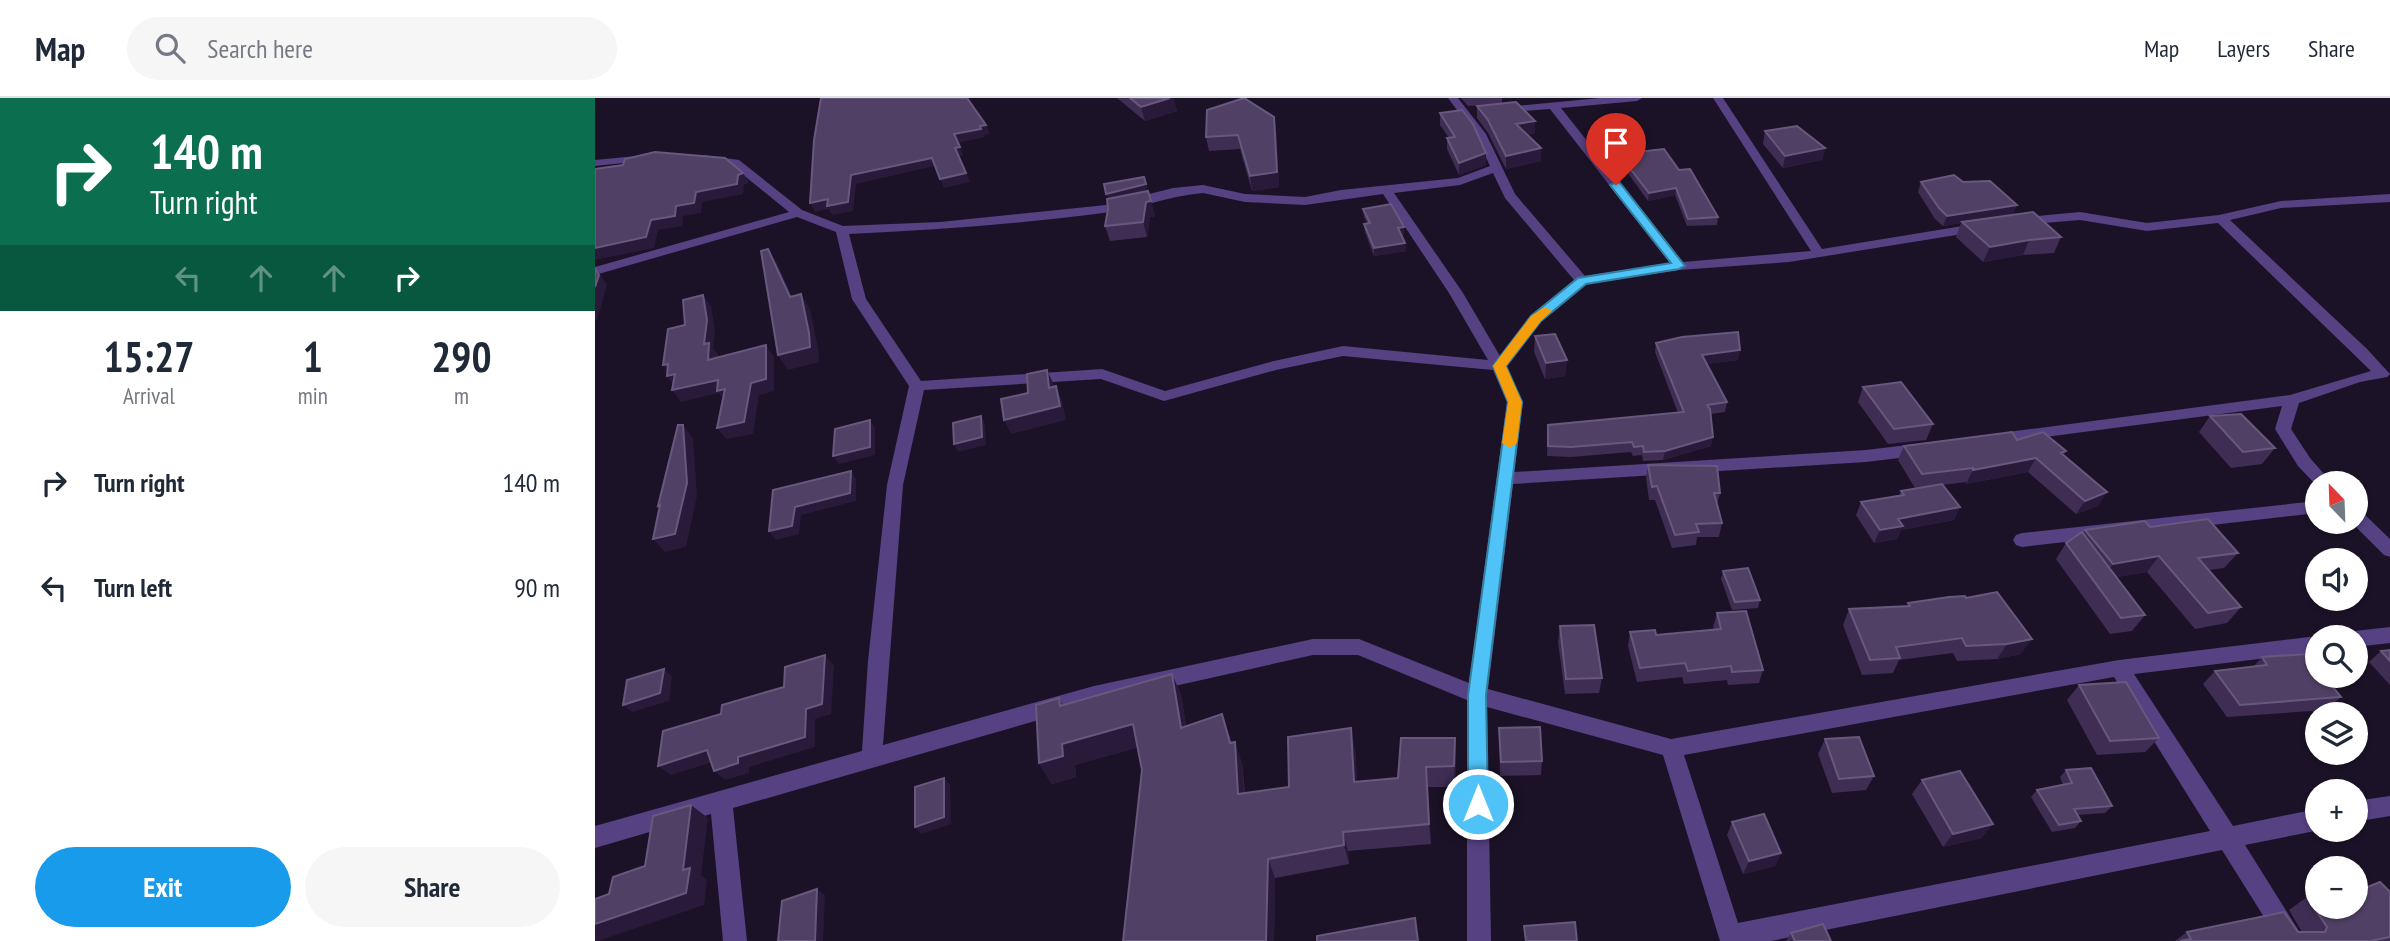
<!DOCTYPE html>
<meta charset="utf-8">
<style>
:root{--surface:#fff;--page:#f6f6f7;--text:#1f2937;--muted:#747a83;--line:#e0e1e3;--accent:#189beb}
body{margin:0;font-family:"PT Sans Narrow",sans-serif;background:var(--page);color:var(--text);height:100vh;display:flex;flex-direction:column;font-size:26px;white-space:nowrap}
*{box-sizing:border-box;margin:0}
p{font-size:23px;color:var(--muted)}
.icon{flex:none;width:38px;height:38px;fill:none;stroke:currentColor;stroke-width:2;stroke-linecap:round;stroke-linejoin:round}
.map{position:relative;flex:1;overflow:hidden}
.drawer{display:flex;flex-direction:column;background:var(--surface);width:595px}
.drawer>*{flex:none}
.guide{background:#0b6e4f;color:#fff;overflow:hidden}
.needle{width:46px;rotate:337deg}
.controls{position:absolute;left:1710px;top:373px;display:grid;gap:14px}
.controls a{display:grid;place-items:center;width:63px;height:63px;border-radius:50%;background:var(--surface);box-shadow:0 2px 5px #0004;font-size:35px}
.pin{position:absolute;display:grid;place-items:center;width:60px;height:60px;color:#fff;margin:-72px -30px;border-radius:50% 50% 50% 0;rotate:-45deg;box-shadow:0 0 7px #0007}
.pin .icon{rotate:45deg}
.me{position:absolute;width:77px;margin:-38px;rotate:0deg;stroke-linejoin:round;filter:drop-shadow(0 0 5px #0008)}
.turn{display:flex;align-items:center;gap:24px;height:147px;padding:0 35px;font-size:32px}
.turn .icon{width:91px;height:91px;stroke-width:2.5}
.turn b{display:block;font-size:49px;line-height:60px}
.lanes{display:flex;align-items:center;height:66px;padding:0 35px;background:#0003;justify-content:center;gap:35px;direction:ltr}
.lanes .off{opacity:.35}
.eta{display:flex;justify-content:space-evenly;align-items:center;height:119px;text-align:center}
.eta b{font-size:42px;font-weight:600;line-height:49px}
.action{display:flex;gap:14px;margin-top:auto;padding:14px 35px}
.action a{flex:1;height:80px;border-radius:42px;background:var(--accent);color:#fff;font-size:28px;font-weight:600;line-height:80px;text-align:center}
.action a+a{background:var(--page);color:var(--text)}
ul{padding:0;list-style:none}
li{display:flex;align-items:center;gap:21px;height:105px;padding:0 35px}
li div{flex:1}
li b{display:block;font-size:26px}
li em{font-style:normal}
header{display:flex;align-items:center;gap:42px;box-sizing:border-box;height:98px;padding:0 35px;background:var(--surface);border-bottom:2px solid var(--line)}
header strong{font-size:33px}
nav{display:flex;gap:38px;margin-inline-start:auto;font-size:24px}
.search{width:490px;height:63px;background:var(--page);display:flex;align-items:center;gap:18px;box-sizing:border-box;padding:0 24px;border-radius:38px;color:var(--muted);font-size:26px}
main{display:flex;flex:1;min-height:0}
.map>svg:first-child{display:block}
</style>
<header>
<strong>Map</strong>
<div class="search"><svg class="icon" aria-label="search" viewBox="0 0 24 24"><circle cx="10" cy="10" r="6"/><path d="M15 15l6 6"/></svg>Search here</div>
<nav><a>Map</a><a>Layers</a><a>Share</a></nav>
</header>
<main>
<section class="drawer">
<div class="guide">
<div class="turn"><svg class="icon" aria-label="right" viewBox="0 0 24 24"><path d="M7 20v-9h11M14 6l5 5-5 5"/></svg><div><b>140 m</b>Turn right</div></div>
<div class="lanes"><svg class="icon off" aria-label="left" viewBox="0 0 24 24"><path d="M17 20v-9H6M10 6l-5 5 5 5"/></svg><svg class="icon off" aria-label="ahead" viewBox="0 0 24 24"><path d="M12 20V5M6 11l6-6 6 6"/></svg><svg class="icon off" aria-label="ahead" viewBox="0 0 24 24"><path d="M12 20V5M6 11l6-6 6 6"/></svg><svg class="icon" aria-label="right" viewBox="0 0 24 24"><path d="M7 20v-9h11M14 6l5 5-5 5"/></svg></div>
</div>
<div class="eta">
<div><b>15:27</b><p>Arrival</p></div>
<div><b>1</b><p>min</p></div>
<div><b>290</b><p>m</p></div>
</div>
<ul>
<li><svg class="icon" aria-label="right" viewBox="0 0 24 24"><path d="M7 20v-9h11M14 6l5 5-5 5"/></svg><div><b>Turn right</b></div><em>140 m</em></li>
<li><svg class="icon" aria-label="left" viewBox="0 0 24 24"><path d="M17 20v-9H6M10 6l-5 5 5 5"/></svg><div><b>Turn left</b></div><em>90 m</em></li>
</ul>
<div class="action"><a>Exit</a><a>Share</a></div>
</section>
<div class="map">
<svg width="1795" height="843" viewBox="0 0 1795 843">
<rect width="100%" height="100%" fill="#1c1227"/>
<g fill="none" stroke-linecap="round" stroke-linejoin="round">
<path fill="#564182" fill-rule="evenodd" d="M853 0H863L891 36 920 96 990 178 1075 165 955 11 904 15 900 14V10L1005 0H1047L1042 3 966 10 1088 164 1216 153 1118 0H1128L1227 151 1386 125 1392 129 1386 133 1194 164 1084 172 991 186 946 224 911 270 928 304 919 374 1271 352 1329 345 1337 351 1329 357 1271 364 918 386 893 591 1076 641 1524 562 1722 538 1725 539H1722V554L1539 576 1638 728 1722 711V732H1725L1650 747 1710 843H1684L1627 752 1176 843H1125L1068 657 892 609 896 843H872V602L763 557H718L499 606 138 710 152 843H128L116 716 0 750V728L267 653 273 563 292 387 314 288 257 201 241 134 202 119 0 177V169L194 114 136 67 108 61V57L144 62 207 112 248 128 345 124 511 107 578 90 608 87 650 96 710 99 746 92 863 80 895 68 880 36ZM898 75 910 100 979 182 936 218 905 258 868 195 799 95 865 87ZM608 95 650 104 710 107 788 96 854 195 893 262 748 248 679 263 570 293 507 271 326 283 271 201 254 136C339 132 423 126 508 115 542 111 574 98 608 95ZM748 258 898 272 912 304 874 585 764 541H718L499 588 288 647 308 387 329 292 506 281 569 303 681 272ZM1519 579 1615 733 1143 825 1089 657Z
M52 57 56 58V62L0 68V62Z
M1795 96V104L1686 110 1635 122 1772 251 1795 276 1792 279 1765 284 1704 305 1696 331 1715 360 1737 385H1722V388L1703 368 1680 331 1687 308 1398 346 1390 341 1398 336 1695 297 1776 273 1623 125 1552 133 1485 122 1424 127 1420 126V120L1485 114 1552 125 1624 117 1686 103Z
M1722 403V415L1427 449 1421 447 1418 442 1421 437 1427 435Z
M1760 411 1766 413 1795 441V459L1789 457 1756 424H1760Z
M1795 529V545L1760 549V539H1751L1760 533Z
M1795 698V718L1760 724V703Z"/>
</g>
<path fill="#3f2d53" d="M522 0H578L582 13 550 23Z
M866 0H907V5L873 8Z
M882 8 940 35 932 37 946 50V63L911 71 893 35 882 20Z
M845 15 891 55V67L864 77 852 51V40H854L845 27Z
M679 19 681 32 684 89 657 93 645 51 614 53 611 39Z
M1170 33 1230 50 1227 62 1188 70 1168 46Z
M1024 56 1084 72 1123 119 1122 127 1092 128 1080 97 1053 103 1024 63Z
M549 79 560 118 555 119 552 139 515 143 510 128Z
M1326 84 1418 117 1466 139 1459 155 1428 157 1388 164 1361 139 1366 125 1348 128 1340 121 1323 94Z
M768 111 809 137H807L811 153 779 158 770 134 769 126 772 125 769 119Z
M940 238 972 262 970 278 950 281 939 254Z
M1061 245 1143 262 1111 266 1132 304 1130 314 1116 316V348L1068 362 1048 363 1047 357 1038 358 1036 354 976 359 952 358 953 327 1083 315 1060 254Z
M1268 289 1338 326 1331 342 1293 346 1263 304Z
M1615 318 1680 350 1667 366 1636 370 1604 334Z
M1422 342 1471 353 1468 357 1503 408 1481 416 1433 374 1371 386V384L1347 387 1365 409 1359 422 1306 432 1302 441 1279 445 1261 417 1266 404 1304 398 1306 393 1330 389 1320 390 1303 362 1309 348Z
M1053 367 1125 395 1122 407 1127 425 1124 439H1102L1101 447 1077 450 1060 402H1054L1051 380Z
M1555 429 1643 455 1629 470 1614 472 1646 509 1632 525 1600 531 1552 474 1521 479 1550 517 1537 533 1515 536 1461 461 1471 445 1488 435 1490 432Z
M1128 473 1165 502 1163 510 1137 512 1126 481Z
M1371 500 1426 556 1402 561 1362 563 1358 555 1304 562 1298 575 1267 577 1248 527 1254 511 1312 508 1313 505Z
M1122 515 1168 572 1164 585 1133 587 1132 582 1089 586 1087 579 1042 584 1033 548 1035 534 1061 537 1119 531 1118 529Z
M965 528 1007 580 1004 595 970 596 963 544Z
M1795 552V587L1774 564 1786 553Z
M1667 559 1746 599 1731 612 1632 619 1608 586 1620 573 1658 569Z
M577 576 586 597 591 628 635 638 637 645 647 665 650 695 694 689 760 651 762 684 803 680 860 640 861 661 860 689H833L836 746 753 753 754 766 680 780 679 843H528L547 672 543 649 480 667 481 679 457 686 444 665 464 600 468 607Z
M1484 587 1564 640 1550 654 1502 657 1472 602Z
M904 630 947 663 946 677 905 678Z
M1230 641 1279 678 1271 692 1237 695 1223 656Z
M1471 672 1517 708 1510 715 1483 717 1486 723 1480 730 1457 734 1436 699 1442 692 1468 687 1465 679Z
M1327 682 1387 740 1348 749 1317 696Z
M1137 724 1186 755 1180 768 1148 776 1132 737Z
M1795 794V843H1580L1592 834H1707L1694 812 1712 799 1722 808Z
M1196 835 1236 843H1191Z"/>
<path fill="#291a3a" d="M575 0H578L582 13 550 23 546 9Z
M679 19 681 32 684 89 657 93 655 78Z
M940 23V35L921 38V26Z
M391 27 395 36 389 37 385 28Z
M386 31 390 39 362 45 359 36Z
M365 49 368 57 364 58 360 50Z
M946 50V63L911 71V58Z
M1230 50 1227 62 1188 70 1190 58Z
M891 55V67L864 77V65Z
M337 60 340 68 261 86 258 113 237 117 234 111 220 114 215 105 233 101 256 77Z
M148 75 154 84 149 87 148 96 107 104 106 115 88 118 87 128 63 132 59 150 0 162V150L81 108 101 94Z
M371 75 375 84 349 90 345 81Z
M551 86 553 94 514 104 511 96Z
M1081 90 1080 97 1053 103 1054 95Z
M556 103 560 118 555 119 552 139 548 124 551 104Z
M1422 107 1418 117 1348 128 1352 118Z
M809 129V137H804L803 130Z
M1434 142 1428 157 1388 164 1395 149Z
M810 145 811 153 779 158V150Z
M173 151 182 165 204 214 195 199Z
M0 169 12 187 2 223 0 220Z
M206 196 215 211 223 250 224 264 193 272 183 257Z
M108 197 116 208 120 234 118 250 123 256 121 274 113 262 109 246Z
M171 247 179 259V293L164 297 158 336 131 341 122 330 156 285Z
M1145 252 1143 262 1105 267 1107 257Z
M972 262 970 278 950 281 951 265Z
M73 266 89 288 81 290 72 278 75 277 68 267Z
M452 272 459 287 461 304 454 290Z
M123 282 139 303 131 305 124 295 86 304 77 292Z
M461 288 467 303 471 322 416 336 409 322Z
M386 318 390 326 391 347 363 354 359 346Z
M275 322 280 330V357L244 366 238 358Z
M88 327 98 340 102 398 91 449 70 454 58 441Z
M1118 339 1116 348 1068 362 1070 353Z
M1441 360 1433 374 1371 386 1378 372Z
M256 373 261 381V403L206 417 204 436 181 442 174 433 200 409Z
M1512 394 1503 408 1481 416 1490 403Z
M1365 409 1359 422 1306 432 1302 441 1279 445 1285 432 1303 421Z
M1564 458 1552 474 1507 482 1518 466Z
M1437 541 1426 556 1402 561 1412 546Z
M230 557 239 568 236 616 220 621V649L154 669V675L130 682 119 673 143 659 211 611Z
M69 571 77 579 74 603 37 614 28 607Z
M577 576 586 597 595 651 586 630Z
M627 616 635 638 641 659 640 644 647 665 651 716 643 696 635 645Z
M538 626 549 648 480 667 481 679 457 686 444 665 467 646Z
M756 630 760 651 764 704 759 684Z
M860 640 861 661 860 689 859 668Z
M112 652 124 662 76 677 63 668Z
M831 669 833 689 836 746 834 726Z
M349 680 355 687 356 726 326 736 320 729Z
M96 707 113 720 106 777 112 782 109 807 3 843H0V826L88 772Z
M1398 726 1387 740 1348 749 1358 736Z
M748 734 753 753 754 766 749 747Z
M1186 755 1180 768 1148 776 1154 763Z
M673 761 680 780 679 843H671Z
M222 791 230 797 228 843H220Z"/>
<path fill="#514065" stroke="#69587d" stroke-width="2" d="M226 0H372L391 27 385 28 386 31 359 36 365 49 360 50 371 75 345 81 337 60 256 77 253 104 232 108 233 101 215 105 219 42Z
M535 0H575L546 9Z
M649 0 679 19 682 74 655 78 643 37 611 39 612 12Z
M921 4 940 23 921 26 946 50 911 58 893 22 882 8Z
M867 12 878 26 891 55 864 65 852 40 860 39 845 15Z
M1202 28 1230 50 1190 58 1170 33Z
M1069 51 1084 72 1095 71 1123 119 1093 121 1081 90 1054 95 1024 56Z
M60 54 130 60 148 75 143 77 142 86 101 94 99 105 81 108 80 118 56 122 51 139 0 150V71L28 67 30 61Z
M1359 77 1368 84 1395 83 1422 107 1352 118 1344 110 1326 84Z
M549 79 551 86 511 96 509 86Z
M553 93 556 103 551 104 548 124 510 128 513 111 512 101Z
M796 106 809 129 803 130 810 145 779 150 769 126 775 125 768 111Z
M1438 114 1466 139 1434 142 1395 149 1367 124Z
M173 151 195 199 206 196 214 235 215 249 183 257 166 153Z
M0 170 4 177 0 189Z
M108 197 112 222 109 246 114 245 113 262 171 247V281L156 285 149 324 122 330 130 291 122 293 123 282 77 292 80 276 72 278 73 266 68 267 73 231 90 227 88 202Z
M1143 234 1145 252 1107 257 1132 304 1112 307 1115 311 1118 339 1070 353 1049 354 1048 348 1039 349 1037 344 976 349 953 348V327L1089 314 1061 245 1087 239Z
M960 236 972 262 951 265 940 238Z
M452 272 454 290 461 288 465 308 409 322 406 301 433 295 432 276Z
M1306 284 1338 326 1299 331 1268 289Z
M1646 316 1680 350 1648 354 1615 318Z
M386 318 387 339 359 346 358 325Z
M275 322V349L238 358 240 331Z
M83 327H88L92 385 80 436 58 441 65 407 63 408Z
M1417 334 1422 342 1448 334 1471 353 1466 355 1512 394 1490 403 1441 360 1378 372V370L1327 376 1309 348Z
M1053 367 1122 368 1125 395H1119L1127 425 1101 426 1104 434 1080 437 1062 388 1057 389Z
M256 373 255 395 200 409 197 428 174 433 178 392Z
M1347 386 1365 409 1303 421 1308 428 1285 432 1266 404 1309 397 1306 393Z
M1613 421 1643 455 1603 460 1646 509 1613 515 1564 458 1518 466 1490 432 1550 423 1555 429Z
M1487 434 1550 517 1526 520 1471 445Z
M1153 470 1165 502 1140 504 1128 473Z
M1402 494 1437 541 1412 546 1371 548 1367 540 1301 549 1305 560 1275 562 1254 511 1315 508 1313 505 1354 499 1370 498 1371 500Z
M1151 513 1168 572 1137 574 1136 568 1093 573 1090 565 1045 570 1035 534 1060 532 1061 537 1126 531 1122 515Z
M999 527 1007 580 971 581 965 528Z
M1795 552V563L1786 553Z
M1712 556 1722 569V578H1729L1746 599 1645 607 1620 573 1672 567 1667 559Z
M230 557 227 606 211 611 210 639 143 659V665L119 673 112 652 63 668 68 633 126 616 127 607 189 589 190 569Z
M69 571 65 595 28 607 32 582Z
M577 576 586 630 627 616 635 645 640 644 643 696 694 689 693 639 756 630 759 684 803 680 806 640H860L859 668 831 669 834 726 748 734 749 747 673 761 671 843H528L547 672 538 626 467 646 468 658 444 665 441 607 464 600 465 608Z
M1531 584 1564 640 1515 643 1484 587Z
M945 629 947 663 906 664 904 630Z
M1264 639 1279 678 1244 681 1230 641Z
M1496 670 1517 708 1479 711 1486 723 1464 727 1442 692 1477 685 1471 672Z
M1365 673 1398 726 1358 736 1327 682Z
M349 680V719L320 729V689Z
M96 707 88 772 95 770 91 795 0 826V801L14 796 18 779 50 768 58 718Z
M1169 716 1186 755 1154 763 1137 724Z
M1785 784 1795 794V839L1775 843H1585L1596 841 1592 834 1689 814 1703 834H1730L1732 829 1712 799 1722 797V808H1760V794Z
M222 791 220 843H183L187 803Z
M820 820 823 843H722V838Z
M980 824 982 843H931L929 828Z
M1228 826 1236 843H1200L1196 835Z"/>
<path fill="#4fc3f7" stroke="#337fa1" stroke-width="2" d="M1021 84 1025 85 1090 168 1084 171 991 186 946 223 911 268 927 304 891 597 893 706 890 713 883 716 876 713 873 706V597L913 304 898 268 936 218 983 180 1076 165 1015 87Z"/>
<path fill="#f59e0b" d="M950 209 957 213 946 223 911 268 927 304 922 345 915 350 907 345 913 304 898 268 936 218Z"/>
</svg>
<div class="controls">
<a><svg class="needle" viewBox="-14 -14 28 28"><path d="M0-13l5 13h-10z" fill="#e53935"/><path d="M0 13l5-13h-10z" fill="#747a83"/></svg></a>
<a><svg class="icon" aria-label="sound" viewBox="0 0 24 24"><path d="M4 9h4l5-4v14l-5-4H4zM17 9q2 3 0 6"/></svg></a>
<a><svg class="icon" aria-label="search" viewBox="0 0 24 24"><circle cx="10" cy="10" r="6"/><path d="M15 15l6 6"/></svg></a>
<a><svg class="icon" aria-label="layers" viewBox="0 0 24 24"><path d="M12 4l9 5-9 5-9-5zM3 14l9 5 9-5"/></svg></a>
<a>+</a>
<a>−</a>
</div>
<div class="pin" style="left:1021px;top:87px;background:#d93025"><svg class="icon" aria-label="arrive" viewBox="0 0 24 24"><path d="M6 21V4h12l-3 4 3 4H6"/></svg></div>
<svg class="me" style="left:883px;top:706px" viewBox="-20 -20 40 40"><circle r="17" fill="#4fc3f7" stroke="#fff" stroke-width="3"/><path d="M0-11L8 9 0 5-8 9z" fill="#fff"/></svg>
</div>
</main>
